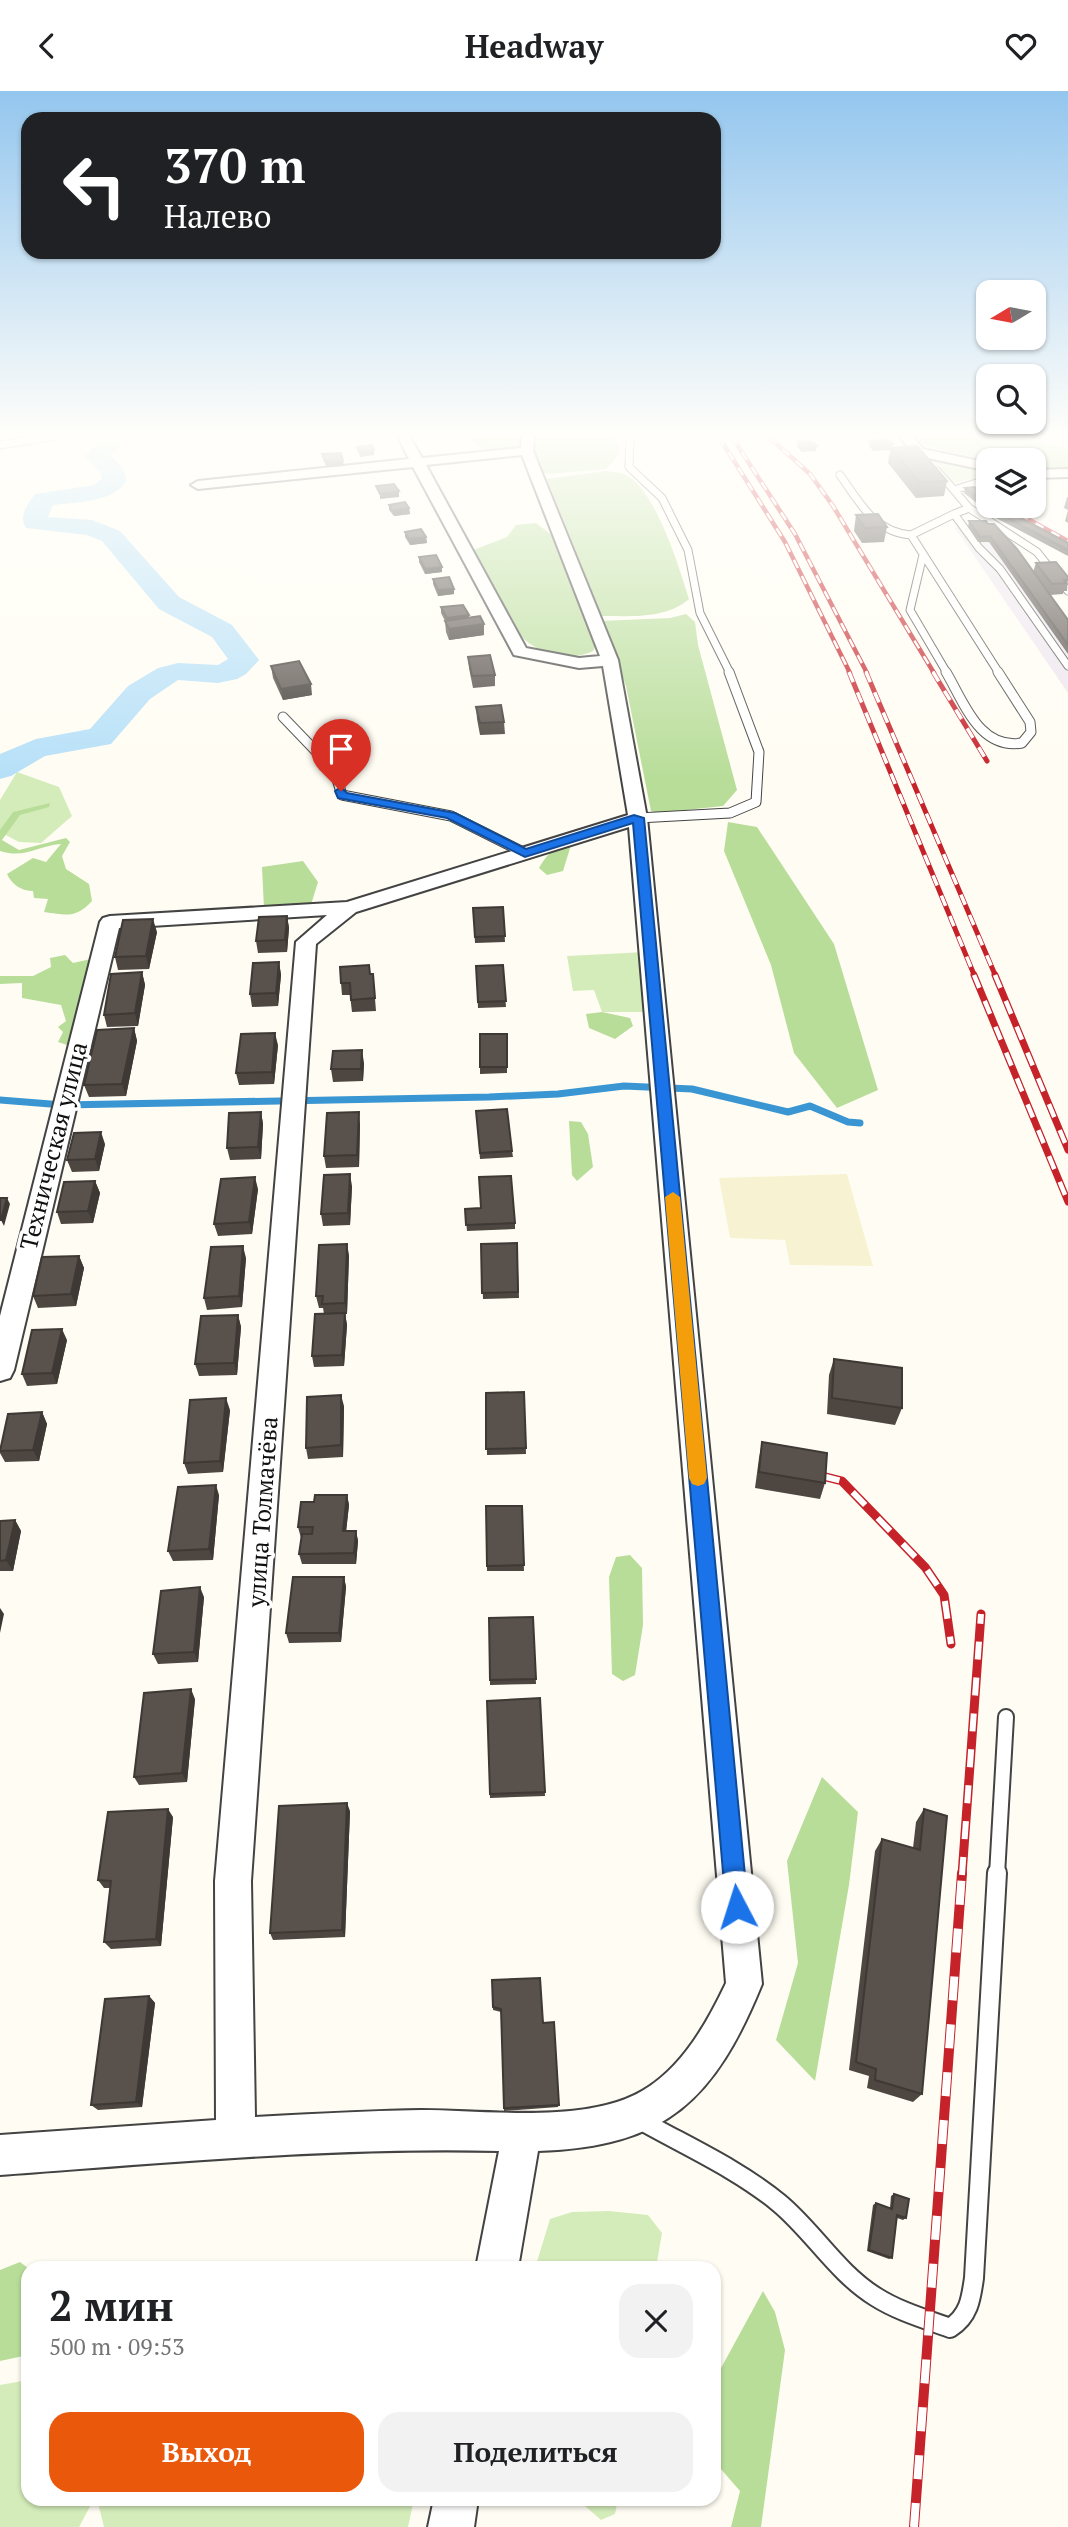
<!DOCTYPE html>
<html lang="ru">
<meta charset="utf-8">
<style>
:root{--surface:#fff;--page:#f2f2f2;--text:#202124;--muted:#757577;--accent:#ea580c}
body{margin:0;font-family:"PT Serif",serif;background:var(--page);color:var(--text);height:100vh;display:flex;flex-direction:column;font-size:26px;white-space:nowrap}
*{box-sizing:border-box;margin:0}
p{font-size:23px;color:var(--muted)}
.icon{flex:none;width:38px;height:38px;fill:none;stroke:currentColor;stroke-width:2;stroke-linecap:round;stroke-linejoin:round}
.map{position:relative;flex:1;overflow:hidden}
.details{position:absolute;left:21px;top:2170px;width:700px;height:245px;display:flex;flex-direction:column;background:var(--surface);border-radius:21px;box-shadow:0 2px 5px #0004}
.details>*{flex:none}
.guide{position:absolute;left:21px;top:21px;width:700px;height:147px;border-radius:21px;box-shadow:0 2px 5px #0004;background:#202124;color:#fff;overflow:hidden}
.needle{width:46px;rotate:260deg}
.buttons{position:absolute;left:976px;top:189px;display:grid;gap:14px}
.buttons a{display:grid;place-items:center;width:70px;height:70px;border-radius:14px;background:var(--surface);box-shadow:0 2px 5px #0004;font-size:35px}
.pin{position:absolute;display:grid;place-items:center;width:60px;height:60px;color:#fff;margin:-72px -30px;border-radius:50% 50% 50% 0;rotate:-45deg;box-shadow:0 0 7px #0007}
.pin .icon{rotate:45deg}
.me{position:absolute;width:77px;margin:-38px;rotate:355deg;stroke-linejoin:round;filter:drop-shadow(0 0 5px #0008)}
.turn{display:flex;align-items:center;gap:24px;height:147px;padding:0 28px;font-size:32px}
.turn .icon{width:91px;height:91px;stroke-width:2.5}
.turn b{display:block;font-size:49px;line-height:60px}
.round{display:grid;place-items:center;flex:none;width:74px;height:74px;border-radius:21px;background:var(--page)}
.head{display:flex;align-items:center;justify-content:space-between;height:119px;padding:0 28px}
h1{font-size:42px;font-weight:700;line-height:52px}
.primary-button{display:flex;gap:14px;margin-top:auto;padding:14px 28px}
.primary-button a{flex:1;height:80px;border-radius:21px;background:var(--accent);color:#fff;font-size:28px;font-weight:700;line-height:80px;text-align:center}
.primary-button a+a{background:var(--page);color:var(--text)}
header{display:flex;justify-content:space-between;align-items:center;height:91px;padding:0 28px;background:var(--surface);font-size:32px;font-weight:700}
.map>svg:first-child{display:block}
</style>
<header><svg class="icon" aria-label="back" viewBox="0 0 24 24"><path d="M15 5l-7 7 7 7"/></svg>Headway<svg class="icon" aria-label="heart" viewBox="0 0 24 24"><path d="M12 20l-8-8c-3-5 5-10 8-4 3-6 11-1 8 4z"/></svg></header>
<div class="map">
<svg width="1068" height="2436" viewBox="0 0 1068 2436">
<rect width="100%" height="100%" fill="#fffdf3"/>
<path fill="#ede5ef" d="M984 435 1068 537V602L955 437Z"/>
<path fill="#f7f3d2" d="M847 1083 873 1175 790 1174 785 1149 730 1147 719 1087Z"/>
<path fill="#d4ecba" d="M938 368 989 378V385L953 392 931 369Z
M17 681 59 696 72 725 41 752 19 751 0 741V709Z
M645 861 647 921H602L594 899 573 900 567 865Z
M609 2120 648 2124 662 2142 656 2177H535L550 2128 572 2121Z
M28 2289V2408H94L79 2436H0V2294Z
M97 2408H414L408 2436H104Z
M577 2408H618L615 2423 601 2429Z"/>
<path fill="#b8dd99" d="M465 346H522L519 359 487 360Z
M534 346H614L620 358 616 367 606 378 548 383 542 381 534 359Z
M915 346H1018L1068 358V378L1034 379V369L989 370 923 354 916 350Z
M606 380C613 381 622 381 628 385 657 403 679 476 689 508 666 528 632 525 602 525L547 388Z
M536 432 553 445 597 552 593 560C573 570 544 564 526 550 513 539 482 478 471 460L507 446 516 434Z
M686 523 695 531 698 554 737 699 723 715 658 722 651 720 626 595 601 530 670 527Z
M50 712 49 716 20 724 2 749 19 759 66 747 70 751 62 765 66 778 89 793 92 810C75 828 67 824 44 821L48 808 34 807 33 800C22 800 12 794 7 783L33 767 46 771 61 753C36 755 26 768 0 760V739L13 721Z
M728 731 757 736 834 853 878 999 837 1017 794 962 771 874 724 760Z
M571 754 563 780 547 784 539 777C548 762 553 757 571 754Z
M303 770 318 791 310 817 264 818 262 776Z
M65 864 73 872 91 868 73 943 67 954 58 951 63 941 58 936 66 930 61 914 22 907V892L0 893V885H33L51 876 50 867Z
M602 921 630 927 633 935 615 948 589 937 586 923Z
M569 1030 581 1031 588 1043 593 1076 577 1090 572 1084Z
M630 1464 642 1477 643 1534 635 1584 623 1590 612 1583 609 1486 616 1466Z
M822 1686 858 1721 849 1794 815 1990 776 1949 798 1872 787 1770Z
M20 2171 28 2177V2264L0 2270V2179Z
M763 2200 775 2221 785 2259 761 2436H731L740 2400 714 2370V2290Z"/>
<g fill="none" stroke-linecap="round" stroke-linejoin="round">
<path stroke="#3a96d2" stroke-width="7" d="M0 1009 63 1014 489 1006 558 1003 624 995 692 998 788 1021 810 1015 848 1031 860 1032"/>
<path fill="#b6e0f8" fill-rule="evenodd" d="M103 346H127L111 365 123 377 127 390C111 412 77 411 53 414L48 426 92 429 120 440 179 506 232 534 259 569 246 583 237 588 218 592 178 589 150 608 111 653 45 665 11 685 0 688V663L36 648 90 638 128 595 158 577 178 572 218 574 228 568 212 546 159 518 102 450 87 444 26 437C18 425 28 413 35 403L94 394 102 388 100 380 85 365Z"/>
<defs>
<path id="service-far3" d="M630 346 629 376 662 407 688 459 700 522 730 582
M0 354 50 346
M937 380 954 399 989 388
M840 384C860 412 874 441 911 444
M954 399 969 417 954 423 979 457 1000 478 1068 575
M969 417 1037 461 1068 500
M954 423 911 444 999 582
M923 464 910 519 947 582"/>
<path id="service-far2" d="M946 581C964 611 979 659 1022 652L1031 641 1030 631 998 581
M283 626 334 679 342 704 451 725 525 762
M638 727 730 722 756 711 759 661 729 581"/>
<path id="service-far1" d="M997 1784 1006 1626"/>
<path id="service" d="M640 2029C686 2055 738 2078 779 2112 813 2140 837 2182 876 2206 898 2220 925 2228 950 2237 969 2225 971 2208 974 2187L997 1782"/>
<path id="minor" d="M398 346H410L422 367 521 357 522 346H534L533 360 618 569 647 727 762 1893C715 2008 667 2056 538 2060L518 2177H476L499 2060C332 2056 166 2072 0 2084V2044L216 2029 215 1790 296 851 327 824 119 837 14 1279 10 1287 0 1290V1225L100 831 103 827 110 825 347 811 628 724 603 575 579 577 514 564 413 376 198 398 191 394 198 390 409 368ZM522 364 600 565 579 567 526 557 426 374ZM629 736 726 1892C707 1932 682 1977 642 2000 586 2033 484 2019 421 2019 365 2020 310 2023 255 2026L251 1790 316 853 356 821Z
M900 346H913L923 358 989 372V380L914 364Z
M1068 378V386L1034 387V379Z
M434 2408H478L474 2436H428Z"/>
</defs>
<use href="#service-far3" stroke="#434343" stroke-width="9"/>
<use href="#service-far2" stroke="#434343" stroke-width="11"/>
<use href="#service-far1" stroke="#434343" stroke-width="18"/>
<use href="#service" stroke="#434343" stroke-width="22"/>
<use href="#minor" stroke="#434343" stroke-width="4"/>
<use href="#service-far3" stroke="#fff" stroke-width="7"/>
<use href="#service-far2" stroke="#fff" stroke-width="9"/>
<use href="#service-far1" stroke="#fff" stroke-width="14"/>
<use href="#service" stroke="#fff" stroke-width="18"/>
<use href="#minor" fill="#fff" fill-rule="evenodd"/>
<defs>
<path id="rail-far4" d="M719 346 785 451 850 582
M732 346 795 443 867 582
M769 346 810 383 833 415 934 582
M1004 415 1068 450"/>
<path id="rail-far3" d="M849 581 975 886
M866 581 996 886
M933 581 987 670"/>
<path id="rail-far2" d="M974 884 1068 1111
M995 884 1068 1059"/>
<path id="rail-far1" d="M822 1385 842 1390 925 1476 944 1504 951 1553
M962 1784 981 1523"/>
<path id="rail" d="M914 2436 962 1782"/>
</defs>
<use href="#rail-far4" stroke="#c6222a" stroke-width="4.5"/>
<use href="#rail-far3" stroke="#c6222a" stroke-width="5"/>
<use href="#rail-far2" stroke="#c6222a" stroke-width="7"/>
<use href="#rail-far1" stroke="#c6222a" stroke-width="9"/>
<use href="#rail" stroke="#c6222a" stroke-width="10"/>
<use href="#rail-far4" stroke="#fff" stroke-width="2.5" stroke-dasharray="9" stroke-linecap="butt"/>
<use href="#rail-far3" stroke="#fff" stroke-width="3.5" stroke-dasharray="11" stroke-linecap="butt"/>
<use href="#rail-far2" stroke="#fff" stroke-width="4.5" stroke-dasharray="14" stroke-linecap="butt"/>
<use href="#rail-far1" stroke="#fff" stroke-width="6" stroke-dasharray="18" stroke-linecap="butt"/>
<use href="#rail" stroke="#fff" stroke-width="8" stroke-dasharray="24" stroke-linecap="butt"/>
</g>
<path fill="#4d4641" d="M798 350 817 355 816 360 802 361 797 356Z
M870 350 893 353 892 357 947 390 944 405 916 407 888 372 890 359 873 360 869 355Z
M965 397 1068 452V465L996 427 964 402Z
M1067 406H1068V419L1064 417Z
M389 414 409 417 410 423 394 425 389 419Z
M1068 419V432L1065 430Z
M856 424 887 436 884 451 862 452 854 440Z
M969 430H986L1033 481 1036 472 1068 486 1067 500H1064L1063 503 1050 504 1068 529V563L989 451H978L968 436Z
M405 441 426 446 427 452 410 454 405 446Z
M419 466 442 481 425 483 419 471Z
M433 488 454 503 438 505 433 493Z
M441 516 469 524V527L484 533V544L449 549 446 541 445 530 441 522Z
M468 566 495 584V595L473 597 469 577Z
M271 575 312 604 283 609 273 587Z
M476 616 504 631 505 643 480 644 477 628Z
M503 816 505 851 475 852 473 817Z
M287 825 289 837 287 861 258 862 256 850Z
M157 841 149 878 118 879 115 866Z
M279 871 281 884 278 915 252 916 250 903Z
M503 874 506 916 478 917 476 875Z
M142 881 145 894 138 935 107 936 104 924Z
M370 883H373L376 920 352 921 350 904H342L341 892Z
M134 937 137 950 126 1005 89 1006 84 994Z
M480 943H507V982L480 983Z
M278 954 274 993 239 994 236 982Z
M364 972 363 990 333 991 331 978Z
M476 1020 512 1060 513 1066 480 1068Z
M261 1021 263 1033 261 1068 230 1069 227 1057Z
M360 1033 359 1076 326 1077 324 1065Z
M105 1053 99 1080 72 1081 67 1069Z
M95 1090 100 1102 93 1132 61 1133 57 1121Z
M352 1095 350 1134 323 1135 321 1123Z
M258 1098 252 1143 218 1145 214 1133Z
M465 1118 515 1132V1138L467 1140Z
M517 1152 519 1207 483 1208 481 1153Z
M349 1164 347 1223H345L347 1234 344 1275 314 1276 312 1265 324 1223 323 1217H319L316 1205Z
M79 1165 84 1177 76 1215 38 1217 33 1205Z
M246 1167 242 1216 207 1219 204 1207Z
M238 1224 241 1236 237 1284 199 1285 195 1273Z
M67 1249 57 1293 27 1295 22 1283Z
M834 1268 902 1317 895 1334 827 1323 829 1284Z
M524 1301 526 1363 487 1364 486 1302Z
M344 1315 343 1366 308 1368 306 1357Z
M230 1319 223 1381 188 1383 184 1372Z
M42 1321 47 1333 39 1370 5 1371 0 1362V1357Z
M762 1351 825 1392 820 1408 755 1397 759 1367Z
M219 1404 213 1469 173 1470 168 1460Z
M347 1404 349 1414 346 1440H356L358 1450 356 1473H302L299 1463 301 1447 298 1436 314 1411Z
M486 1415H522L524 1480H487Z
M15 1429 21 1440 13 1480H0V1430Z
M344 1486 346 1496 341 1551 289 1552 286 1542Z
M204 1506 198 1571 158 1573 153 1563Z
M533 1526 536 1593 490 1594 489 1527Z
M540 1607 545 1705 490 1707 487 1610Z
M195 1608 187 1691 139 1694 134 1686Z
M924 1718 922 2003 913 2011 867 1997 869 1985 849 1979 875 1760 882 1748 913 1757 916 1731Z
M350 1720 345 1846 273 1849 270 1842Z
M173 1726 161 1855 111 1858 104 1851 110 1797H104L98 1789Z
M492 1889 543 1932 554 1931 558 2016 504 2020 501 1921 493 1919Z
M149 1905 155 1912 142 2016 98 2019 91 2014Z
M894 2103 906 2127 903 2129 897 2127 892 2167 889 2168 867 2160 873 2114 876 2112 890 2117 891 2105Z"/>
<path fill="#3e3935" d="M374 359V364L360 366 359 361Z
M343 370 344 375 326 376 325 371Z
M399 400V406L380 408V403Z
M409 417 410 423 394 425 393 420Z
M426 446 427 452 410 454 409 448Z
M442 476V481L425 483V478Z
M454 498V503L438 505V499Z
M469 524V530L447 533V527Z
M484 533V544L449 549V538Z
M311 593 312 604 283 609 281 598Z
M287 825 289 837 287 861 285 849Z
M153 828 157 841 149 878 146 865Z
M279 871 281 884 278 915 276 902Z
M142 881 145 894 138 935 135 922Z
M134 937 137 950 126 1005 122 993Z
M275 942 278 954 274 993 272 981Z
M362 959 364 972 363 990 361 978Z
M261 1021 263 1033 261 1068 258 1056Z
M359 1021 360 1033 359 1076 357 1064Z
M101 1041 105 1053 99 1080 95 1068Z
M350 1083 352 1095 350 1134 348 1122Z
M255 1086 258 1098 252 1143 249 1131Z
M95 1090 100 1102 93 1132 88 1120Z
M7 1107 10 1113 4 1135 1 1129Z
M347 1153 349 1164 347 1223 345 1212Z
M243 1155 246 1167 242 1216 239 1205Z
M79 1165 84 1177 76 1215 71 1203Z
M345 1222 347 1234 344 1275 342 1264Z
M238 1224 241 1236 237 1284 234 1272Z
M62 1238 67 1249 57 1293 52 1282Z
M341 1304 344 1315 343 1366 341 1354Z
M226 1307 230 1319 223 1381 220 1370Z
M42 1321 47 1333 39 1370 33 1359Z
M216 1394 219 1404 213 1469 209 1458Z
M347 1404 349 1414 345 1451 343 1440Z
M15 1429 21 1440 13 1480 6 1469Z
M356 1440 358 1450 356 1473 354 1462Z
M344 1486 346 1496 341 1551 339 1542Z
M200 1496 204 1506 198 1571 194 1561Z
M0 1517 4 1523 0 1542Z
M191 1598 195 1608 187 1691 182 1682Z
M347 1712 350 1720 345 1846 342 1839Z
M168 1718 173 1726 161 1855 156 1848Z
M149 1905 155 1912 142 2016 136 2011Z"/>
<path fill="#59514c" stroke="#3e3935" stroke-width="2" d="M889 349 893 353 874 354 870 350Z
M798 350 813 351 817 355 802 356Z
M372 354 374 359 359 361 357 356Z
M917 355 947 390 919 391 891 357Z
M341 362 343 370 325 371 322 363Z
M394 393 399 400 380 403 376 395Z
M974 396 989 406V415H1000L1007 420 1068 452V459L998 422 965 397Z
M405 411 409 417 393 420 389 414Z
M878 423 887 436 865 437 856 424Z
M969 430H986L988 433H994L1017 458 1068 529V554L990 445 980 446Z
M421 438 426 446 409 448 405 441Z
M436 464 442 476 425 478 419 466Z
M1056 471 1068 486V489H1064L1066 492 1052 493 1036 472Z
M449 486 454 498 438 499 433 488Z
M463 514 469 524 447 527 441 516Z
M480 525 484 533 449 538 445 530Z
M490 564 495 584 472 585 468 566Z
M299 570 311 593 281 598 271 575Z
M501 614 504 631 480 632 476 616Z
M503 816 505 845 475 846 473 817Z
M287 825 285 849 256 850 259 826Z
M153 828 146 865 115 866 123 829Z
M279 871 276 902 250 903 253 872Z
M369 874 370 883H373L375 907 351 909 350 892H341L340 876Z
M503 874 506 910 478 911 476 875Z
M142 881 135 922 104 924 111 883Z
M134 937 122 993 84 994 97 939Z
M275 942 272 981 236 982 241 943Z
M480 943H507V976H480Z
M362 959 361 978H331L333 960Z
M507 1018 512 1060 480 1062 476 1020Z
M261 1021 258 1056 227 1057 229 1022Z
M359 1021 357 1064 324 1065 327 1022Z
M101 1041 95 1068 67 1069 74 1042Z
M350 1083 348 1122 321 1123 324 1084Z
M511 1085 515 1132 466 1134 465 1118 481 1117 479 1086Z
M255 1086 249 1131 214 1133 221 1088Z
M95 1090 88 1120 57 1121 64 1091Z
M0 1107H7L1 1129H0Z
M517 1152 518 1201 482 1202 481 1153Z
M347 1153 345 1212 322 1213 323 1205H316L319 1154Z
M243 1155 239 1205 204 1207 211 1156Z
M79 1165 71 1203 33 1205 42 1166Z
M345 1222 342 1264 312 1265 315 1223Z
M238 1224 234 1272 195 1273 201 1225Z
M62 1238 52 1282 22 1283 32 1239Z
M834 1268 902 1277V1317L832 1307Z
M524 1301 526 1357 486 1358V1302Z
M341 1304V1354L306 1357 307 1306Z
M226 1307 220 1370 184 1372 190 1309Z
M42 1321 33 1359 0 1360 8 1323Z
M762 1351 827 1362 825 1392 759 1381Z
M216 1394 209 1458 168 1460 178 1396Z
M315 1404H347L343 1440H356L354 1462 299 1463 302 1443H312L313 1436H298L301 1411H314Z
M486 1415H522L524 1474 487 1475Z
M15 1429 6 1469 0 1470V1430Z
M293 1486H344L339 1542H286Z
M200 1496 194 1561 153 1563 161 1500Z
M533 1526 536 1588 490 1589 489 1527Z
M191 1598 182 1682 134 1686 144 1602Z
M540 1607 545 1701 490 1703 487 1610Z
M347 1712 342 1839 270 1842 279 1715Z
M168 1718 156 1848 104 1851 111 1790 98 1789 108 1721Z
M924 1718 947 1725 922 2003 875 1989 876 1978 856 1971 882 1748 920 1759Z
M540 1887 543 1932 554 1931 559 2014 504 2017 501 1918 493 1916 492 1889Z
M149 1905 136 2011 91 2014 105 1908Z
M894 2103 909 2108 906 2127 897 2124 892 2167 869 2159 876 2112 892 2118Z"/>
<linearGradient id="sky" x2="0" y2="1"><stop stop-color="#94c6ee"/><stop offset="0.5" stop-color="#fffefa"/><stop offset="1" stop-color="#fffefa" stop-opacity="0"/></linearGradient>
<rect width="1068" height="687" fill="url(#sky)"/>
<path fill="#1a73e8" stroke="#114b97" stroke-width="2" d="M341 696 347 702 455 722 526 758 634 724 644 727 748 1816 745 1824 737 1827 729 1824 726 1816 633 732 525 766 447 727 338 707 335 700Z"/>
<path fill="#f59e0b" d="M673 1101 680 1106 707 1387 704 1393 698 1395 692 1393 689 1387 665 1106Z"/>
<g text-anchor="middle" stroke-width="7" stroke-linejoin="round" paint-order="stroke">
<g font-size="24" fill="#101010" stroke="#fff">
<text transform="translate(54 1055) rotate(-76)" y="8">Техническая улица</text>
<text transform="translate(263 1421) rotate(-86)" y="8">улица Толмачёва</text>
</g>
</g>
</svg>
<div class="buttons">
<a><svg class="needle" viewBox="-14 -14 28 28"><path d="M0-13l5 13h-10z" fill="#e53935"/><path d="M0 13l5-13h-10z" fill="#757577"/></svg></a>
<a><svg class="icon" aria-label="search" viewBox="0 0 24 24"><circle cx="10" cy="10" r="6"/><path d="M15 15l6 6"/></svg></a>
<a><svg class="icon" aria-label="layers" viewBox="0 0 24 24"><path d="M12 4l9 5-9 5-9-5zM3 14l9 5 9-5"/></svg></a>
</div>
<div class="pin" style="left:341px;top:700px;background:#d93025"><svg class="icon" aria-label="arrive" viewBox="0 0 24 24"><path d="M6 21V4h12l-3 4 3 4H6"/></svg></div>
<svg class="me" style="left:737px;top:1816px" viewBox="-20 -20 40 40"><circle r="19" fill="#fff"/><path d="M0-13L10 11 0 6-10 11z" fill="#1a73e8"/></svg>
<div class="guide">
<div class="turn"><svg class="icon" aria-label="left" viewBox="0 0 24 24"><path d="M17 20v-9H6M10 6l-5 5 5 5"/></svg><div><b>370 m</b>Налево</div></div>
</div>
<section class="details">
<div class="head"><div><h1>2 мин</h1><p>500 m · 09:53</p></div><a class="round"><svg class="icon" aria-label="close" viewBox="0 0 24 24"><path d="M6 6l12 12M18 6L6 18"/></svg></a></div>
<div class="primary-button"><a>Выход</a><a>Поделиться</a></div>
</section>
</div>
